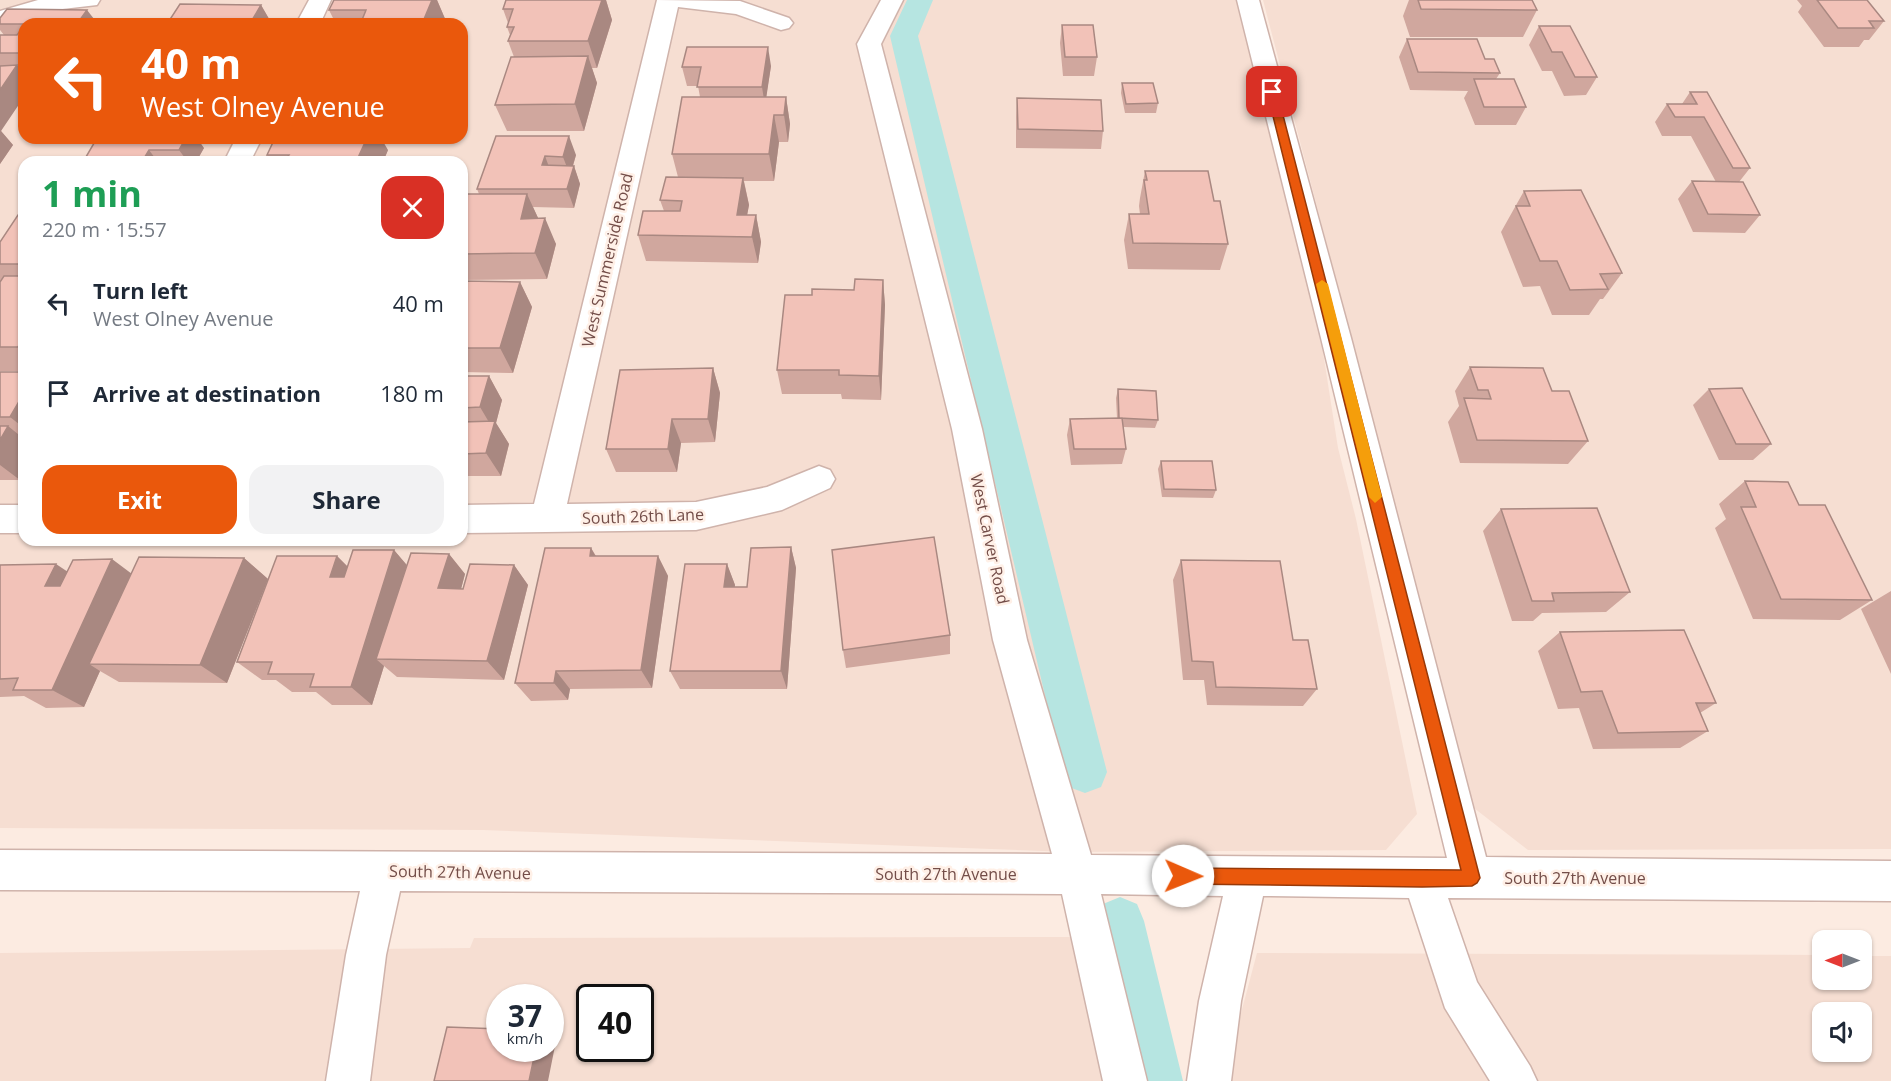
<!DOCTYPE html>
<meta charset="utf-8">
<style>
:root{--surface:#fff;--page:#f2f2f3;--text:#1f2937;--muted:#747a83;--accent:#ea580c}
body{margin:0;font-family:"Open Sans",sans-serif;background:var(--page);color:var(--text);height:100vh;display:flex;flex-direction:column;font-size:22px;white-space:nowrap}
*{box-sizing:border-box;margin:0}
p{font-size:20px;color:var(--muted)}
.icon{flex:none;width:33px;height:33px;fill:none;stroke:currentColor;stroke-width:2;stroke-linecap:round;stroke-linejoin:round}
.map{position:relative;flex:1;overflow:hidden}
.side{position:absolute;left:18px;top:156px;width:450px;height:390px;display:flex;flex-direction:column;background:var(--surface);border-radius:18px;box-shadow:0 2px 4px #0004}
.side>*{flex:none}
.top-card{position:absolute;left:18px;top:18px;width:450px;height:126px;border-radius:18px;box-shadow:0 2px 4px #0004;background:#ea580c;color:#fff;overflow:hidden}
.needle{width:39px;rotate:270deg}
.buttons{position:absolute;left:1812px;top:930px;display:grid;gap:12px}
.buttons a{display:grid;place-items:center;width:60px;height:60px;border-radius:12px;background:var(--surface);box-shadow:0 2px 4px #0004;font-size:30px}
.speed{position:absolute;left:486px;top:984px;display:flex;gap:12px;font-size:30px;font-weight:700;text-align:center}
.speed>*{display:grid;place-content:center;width:78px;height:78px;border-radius:50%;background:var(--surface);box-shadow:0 2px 4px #0004;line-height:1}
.speed small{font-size:15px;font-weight:400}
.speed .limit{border:3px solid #111;border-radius:9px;background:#fff;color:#111}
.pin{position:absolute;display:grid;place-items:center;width:51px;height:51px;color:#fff;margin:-26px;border-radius:12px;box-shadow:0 3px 9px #0006}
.me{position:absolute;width:66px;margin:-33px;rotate:91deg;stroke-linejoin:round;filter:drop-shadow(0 0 4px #0008)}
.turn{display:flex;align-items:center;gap:21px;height:126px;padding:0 24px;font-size:27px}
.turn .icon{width:78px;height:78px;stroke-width:2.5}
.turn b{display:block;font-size:42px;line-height:51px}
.round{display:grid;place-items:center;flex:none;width:63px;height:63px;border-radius:18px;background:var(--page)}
.overview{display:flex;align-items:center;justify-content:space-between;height:102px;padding:0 24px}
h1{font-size:36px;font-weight:700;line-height:45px;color:#1e9e55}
.action{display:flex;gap:12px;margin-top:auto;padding:12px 24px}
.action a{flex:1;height:69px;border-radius:18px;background:var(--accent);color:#fff;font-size:24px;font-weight:700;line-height:69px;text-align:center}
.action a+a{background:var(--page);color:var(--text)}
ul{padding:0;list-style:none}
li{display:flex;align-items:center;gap:18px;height:90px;padding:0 24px}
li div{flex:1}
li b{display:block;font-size:22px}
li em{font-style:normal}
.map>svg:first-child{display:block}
</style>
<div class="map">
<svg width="1891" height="1081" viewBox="0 0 1891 1081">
<rect width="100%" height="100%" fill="#fcebe1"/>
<path fill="#f6ded2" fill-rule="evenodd" d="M0 0H1246L1315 301 1338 448 1356 519 1417 814 1386 850 1070 852 483 830 0 828ZM24 24H462V138H24ZM24 162H462V540H24Z
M1263 0H1891V849L1528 850 1474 808Z
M1072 937 1102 1081H0V953L470 948 474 938ZM500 998H550V1048H500ZM590 998H640V1048H590Z
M1257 953 1822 955V980H1862V956H1891V1081H1223ZM1822 1012H1862V1052H1822Z"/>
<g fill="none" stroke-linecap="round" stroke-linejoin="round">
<path fill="#b6e5e1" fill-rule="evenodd" d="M907 0H933L918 36 1107 772 1101 787 1085 793 1069 787 1063 772 890 36Z
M1120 897 1137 904 1144 921 1183 1081H1131L1096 921 1103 904Z"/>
<defs>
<path id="minor" d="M38 0H100L97 5 54 10 0 25V11Z
M309 0H331L320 24H296Z
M657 0 740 1 789 18 793 23 789 28 781 30 736 14 678 7 567 504 696 502 767 487 819 466 830 470 835 479 830 488 782 510 696 530 462 533V505L534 504Z
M881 0H903L881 44 982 429 1027 640 1091 855 1447 858 1321 338 1237 0H1259L1351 338 1486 857 1891 861V901L1448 898 1477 982 1530 1066 1537 1081H1490L1445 1008 1409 898 1263 896 1241 1001 1231 1081H1187L1199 1001 1223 896 1101 894 1147 1081H1103L1062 894 400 891 386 955 370 1081H326L346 955 360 891 0 890V850L1052 854 993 640 952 429 857 44Z
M236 138H262L250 162H224Z
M0 505H24V533H0Z"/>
</defs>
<use href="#minor" stroke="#cfb3ab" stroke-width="3"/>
<use href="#minor" fill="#fff" fill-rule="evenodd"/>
</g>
<path fill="#d0a79e" d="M334 0H437L446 21 445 24H336L329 10Z
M506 0H606L612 20 597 68H592L597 83 584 131H507L495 105 514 57 508 41 510 35 507 27 508 23 503 9Z
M1409 0H1532L1537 10 1523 37H1410L1403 16Z
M1797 0H1867L1884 21 1869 40H1864L1859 47H1824L1798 12 1802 6Z
M261 5 272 24H167Z
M0 18 24 24V72H23L1 131 13 145 0 164V35H4L0 30Z
M1062 25 1097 57 1094 76H1063L1060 43Z
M1539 26 1597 77 1586 95 1564 96 1552 71H1542L1529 45Z
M1407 39 1485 59 1500 73 1496 79 1526 107 1516 125H1475L1464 98 1468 91 1410 90 1399 57Z
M771 66 766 97H786L790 124 788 142H779L774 181H744L749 205 747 215H756L761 242 758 263 646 261 638 235 664 211 660 200 678 177 672 154 700 97 698 86H687L682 67Z
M1122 83 1158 103 1156 113H1125L1121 93Z
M1690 92 1750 168 1739 182 1760 215 1745 233 1693 232 1678 199 1692 181 1716 182 1691 136H1662L1655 122 1667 104H1682Z
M1017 98 1103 131 1101 149 1016 148V117Z
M496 136 576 155 573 166H574L580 184 574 208 533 207 538 218 556 244 547 279 462 280V194H479L477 189Z
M97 138 204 148 196 162H83Z
M388 150 383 162H261L271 161 267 155Z
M1145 171 1214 201 1228 244 1220 270 1128 269 1124 240 1129 214H1140L1139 206 1140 198Z
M1524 191 1622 273 1603 299H1600L1589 315H1552L1540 286 1523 287 1501 232Z
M24 215V371H0V242Z
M883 280 885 305 881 400 842 399 841 394H782L777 370 854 290Z
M462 281 520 282 532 307 513 373 462 372Z
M1470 367 1552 391 1588 441 1568 464 1460 463 1448 422 1459 406 1455 391Z
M713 368 720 393 715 442 681 443 677 472H616L606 449Z
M0 372H24V474L20 480H0Z
M462 376H489L502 400 496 423 509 444 501 476H462Z
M1118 389 1158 420 1155 428 1123 427 1126 449 1122 464 1071 465 1067 435 1070 419 1117 418 1116 398Z
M1709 389 1771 444 1753 460H1719L1693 405Z
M1161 461 1216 490 1213 498 1162 497 1158 469Z
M1745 481 1799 505 1872 600 1840 620 1753 619 1715 528 1726 519 1719 504Z
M1501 509 1630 592 1606 612 1542 613 1533 621H1512L1483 531Z
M791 547 796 568 787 689H680L670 671 727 564 735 585 734 587H747Z
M591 548 596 556H658L668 576 652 688 570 689 568 700 531 701 515 683Z
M394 550 407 566 449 554 465 574 461 589H463L514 565 528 585 504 680 397 677 384 666 372 705H332L316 692H292L276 680H262L237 662 337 556 347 566Z
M244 558 268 579 227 683 119 682 100 671 84 707 46 708 24 696 0 697V565L67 571 131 574Z
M1181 560 1293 640 1317 689 1303 706 1207 705 1204 680H1183L1173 580Z
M1891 591V674L1861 609Z
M1560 632 1716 703 1700 713 1708 731 1680 748 1593 749 1579 708 1558 709 1538 651Z
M950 635V654L846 668 843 650Z"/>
<path fill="#a98881" d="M432 0H437L446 21 445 24H422Z
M602 0H606L612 20 597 68 588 41Z
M261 5 272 24H253L251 22Z
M87 10 98 24H77Z
M768 47 771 66 765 106 762 87Z
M588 56 597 83 584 131 575 104Z
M17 65 24 73V97L1 131 13 145 0 164V90Z
M786 97 790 124 788 142 784 115Z
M774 115 779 142 774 181 769 154Z
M569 136 576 155 570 175 563 157Z
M186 138H197L204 148 196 162H188L179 150Z
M367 138H381L388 150 383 162H356Z
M149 150 158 162 143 160Z
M545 156 552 175 542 165Z
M574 166 580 184 574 208 567 189Z
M743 178 749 205 743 237 737 215Z
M527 194 539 220 521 219Z
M756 215 761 242 758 263 752 237Z
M545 218 556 244 547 279 535 253Z
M883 280 885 305 881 400 879 376Z
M520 282 532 307 513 373 500 348Z
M24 337V352L18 347Z
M713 368 720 393 715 442 708 419Z
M489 376 502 400 496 423 509 444 501 476 486 453 493 429 480 407Z
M24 393V428L10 417Z
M672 419 681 443 677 472 668 449Z
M8 426 24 439V474L20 480 0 465V430Z
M791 547 796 568 787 689 781 671Z
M591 548 603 569 590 556Z
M394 550 412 571 376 659 384 666 372 705 351 687Z
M449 554 465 574 456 608 438 588Z
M337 556 357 576 350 598 330 577Z
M658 556 668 576 652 688 641 670Z
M244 558 268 579 227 683 200 665Z
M112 559 140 580 89 664 100 671 84 707 52 690Z
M56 564 86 584 76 606 45 586Z
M727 564 735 585 732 607 724 587Z
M514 565 528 585 504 680 487 661Z
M556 671 570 689 568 700 554 683Z
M550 1034 557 1036 548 1081H529L536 1048H550Z"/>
<path fill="#f2c2b8" stroke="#a98881" stroke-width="1.5" d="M334 0H432L422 24H337L339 20H362L366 10H329Z
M506 0H602L588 41H508L514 27H507L513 9H503Z
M1418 0H1532L1537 10 1421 9Z
M1817 0H1867L1884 21H1869L1874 28H1838Z
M180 4 261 5 251 22H223L221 24H167Z
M7 9 87 10 77 24H0V18Z
M1062 25H1093L1097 57H1065Z
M24 26V53H0V35H17Z
M1539 26H1570L1597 77H1575L1562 52H1552Z
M1407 39H1477L1485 59H1494L1500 73 1418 72Z
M687 47H768L762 87H697L701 67H682Z
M588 56 575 104 495 105 511 57Z
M17 65 0 90V66Z
M1474 79H1514L1526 107H1484Z
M1122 83H1153L1158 103 1126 104Z
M1690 92H1707L1750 168H1733L1704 117H1675L1667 104H1697Z
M682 97H786L784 115H774L769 154H672Z
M1017 98 1101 100 1103 131 1018 129Z
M496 136H569L563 157 545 156 542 165 574 166 567 189H477Z
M97 138H186L179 150H149L143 160H163L162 162H83Z
M275 138H367L356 162H261V161H285L289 155H267Z
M1145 171H1208L1214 201H1220L1228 244 1133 243 1129 214H1149L1144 180H1147Z
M666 177 743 178 737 215H756L752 237 638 235 643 211H680L682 201 660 200Z
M1692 181 1743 182 1760 215 1708 214Z
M1581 190 1622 273 1600 274 1608 289 1570 290 1557 261H1540L1516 206H1530L1524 191Z
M462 194H527L521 219 545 218 535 253 462 254Z
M18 215H24V264H0V242Z
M4 276H24V337L18 347H0V282Z
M855 279 883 280 879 376 839 375V370H777L785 295H812V289L854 290Z
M462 281 520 282 500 348H462Z
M1470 367 1543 368 1552 391H1569L1588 441 1477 440 1464 398 1491 399 1488 390H1478Z
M713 368 708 419H672L668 449H606L620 370Z
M0 372H24V393L10 417H0Z
M462 376H489L480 407 462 408Z
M1742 388 1771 444H1736L1709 389Z
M1118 389 1156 391 1158 420 1119 418Z
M1122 418 1126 449H1074L1070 419Z
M495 421 486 453 462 454V422Z
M0 426H8L0 440Z
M1161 461H1212L1216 490 1164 489Z
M1745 481 1788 482 1799 505H1825L1872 600 1781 599 1741 507H1756Z
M1597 508 1630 592 1552 593 1554 601H1532L1501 509Z
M934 537 950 635 843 650 832 550Z
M791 547 781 671H670L685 564H727L724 587H747L751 548Z
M545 548H591L590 556H658L641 670 556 671 554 683H515Z
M353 550H394L351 687H310L314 674H268L272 662H237L277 556H337L330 577H344Z
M411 553 449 554 438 588 463 589 470 564 514 565 487 661 376 659Z
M139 557 244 558 200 665 89 664Z
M112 559 52 690H13L18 678 0 679V565L56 564 45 586H60L73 560Z
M1181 560 1280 561 1293 640H1308L1317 689 1216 687 1213 662 1192 661Z
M1684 630 1716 703H1696L1708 731 1618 733 1602 691 1581 692 1560 632Z
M447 1027 500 1029V1048H536L529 1081H434Z"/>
<path fill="#ea580c" stroke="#983908" stroke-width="1.5" d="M1272 88 1277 92 1480 878 1477 883 1472 886 1422 887 1183 884 1177 882 1175 876 1177 871 1183 868 1461 870 1267 92Z"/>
<path fill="#f59e0b" d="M1322 280 1328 284 1382 497 1375 503 1369 497 1316 284Z"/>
<g text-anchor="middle" stroke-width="5" stroke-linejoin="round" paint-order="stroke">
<g font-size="16" fill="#734d48" stroke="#fff0e7">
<text transform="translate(607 260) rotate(-77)" y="6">West Summerside Road</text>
<text transform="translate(643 516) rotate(-2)" y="6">South 26th Lane</text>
<text transform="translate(990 539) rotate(78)" y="6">West Carver Road</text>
<text transform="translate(460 872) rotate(1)" y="6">South 27th Avenue</text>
<text x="946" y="880">South 27th Avenue</text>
<text x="1575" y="884">South 27th Avenue</text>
</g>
</g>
</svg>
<div class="buttons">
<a><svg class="needle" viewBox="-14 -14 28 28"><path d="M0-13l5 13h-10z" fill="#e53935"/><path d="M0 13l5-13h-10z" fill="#747a83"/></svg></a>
<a><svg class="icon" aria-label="sound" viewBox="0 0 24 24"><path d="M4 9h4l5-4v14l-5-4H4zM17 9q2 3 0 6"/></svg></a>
</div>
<div class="speed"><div>37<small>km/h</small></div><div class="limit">40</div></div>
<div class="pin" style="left:1272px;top:92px;background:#d93025"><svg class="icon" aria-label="arrive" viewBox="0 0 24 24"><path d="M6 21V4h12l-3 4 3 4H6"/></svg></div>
<svg class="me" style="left:1183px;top:876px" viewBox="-20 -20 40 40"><circle r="19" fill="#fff"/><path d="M0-13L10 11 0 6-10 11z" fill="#ea580c"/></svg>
<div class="top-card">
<div class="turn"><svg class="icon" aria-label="left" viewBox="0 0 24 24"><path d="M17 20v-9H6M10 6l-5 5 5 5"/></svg><div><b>40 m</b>West Olney Avenue</div></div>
</div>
<section class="side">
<div class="overview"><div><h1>1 min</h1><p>220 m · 15:57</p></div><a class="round" style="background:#d93025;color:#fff"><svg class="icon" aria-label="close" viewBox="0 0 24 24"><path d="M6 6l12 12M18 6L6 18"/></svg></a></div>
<ul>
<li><svg class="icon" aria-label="left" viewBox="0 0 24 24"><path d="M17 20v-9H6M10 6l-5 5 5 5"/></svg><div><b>Turn left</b><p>West Olney Avenue</p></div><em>40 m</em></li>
<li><svg class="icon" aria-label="arrive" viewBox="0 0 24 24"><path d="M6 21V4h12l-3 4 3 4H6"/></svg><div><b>Arrive at destination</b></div><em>180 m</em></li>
</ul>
<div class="action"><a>Exit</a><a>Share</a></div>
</section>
</div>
